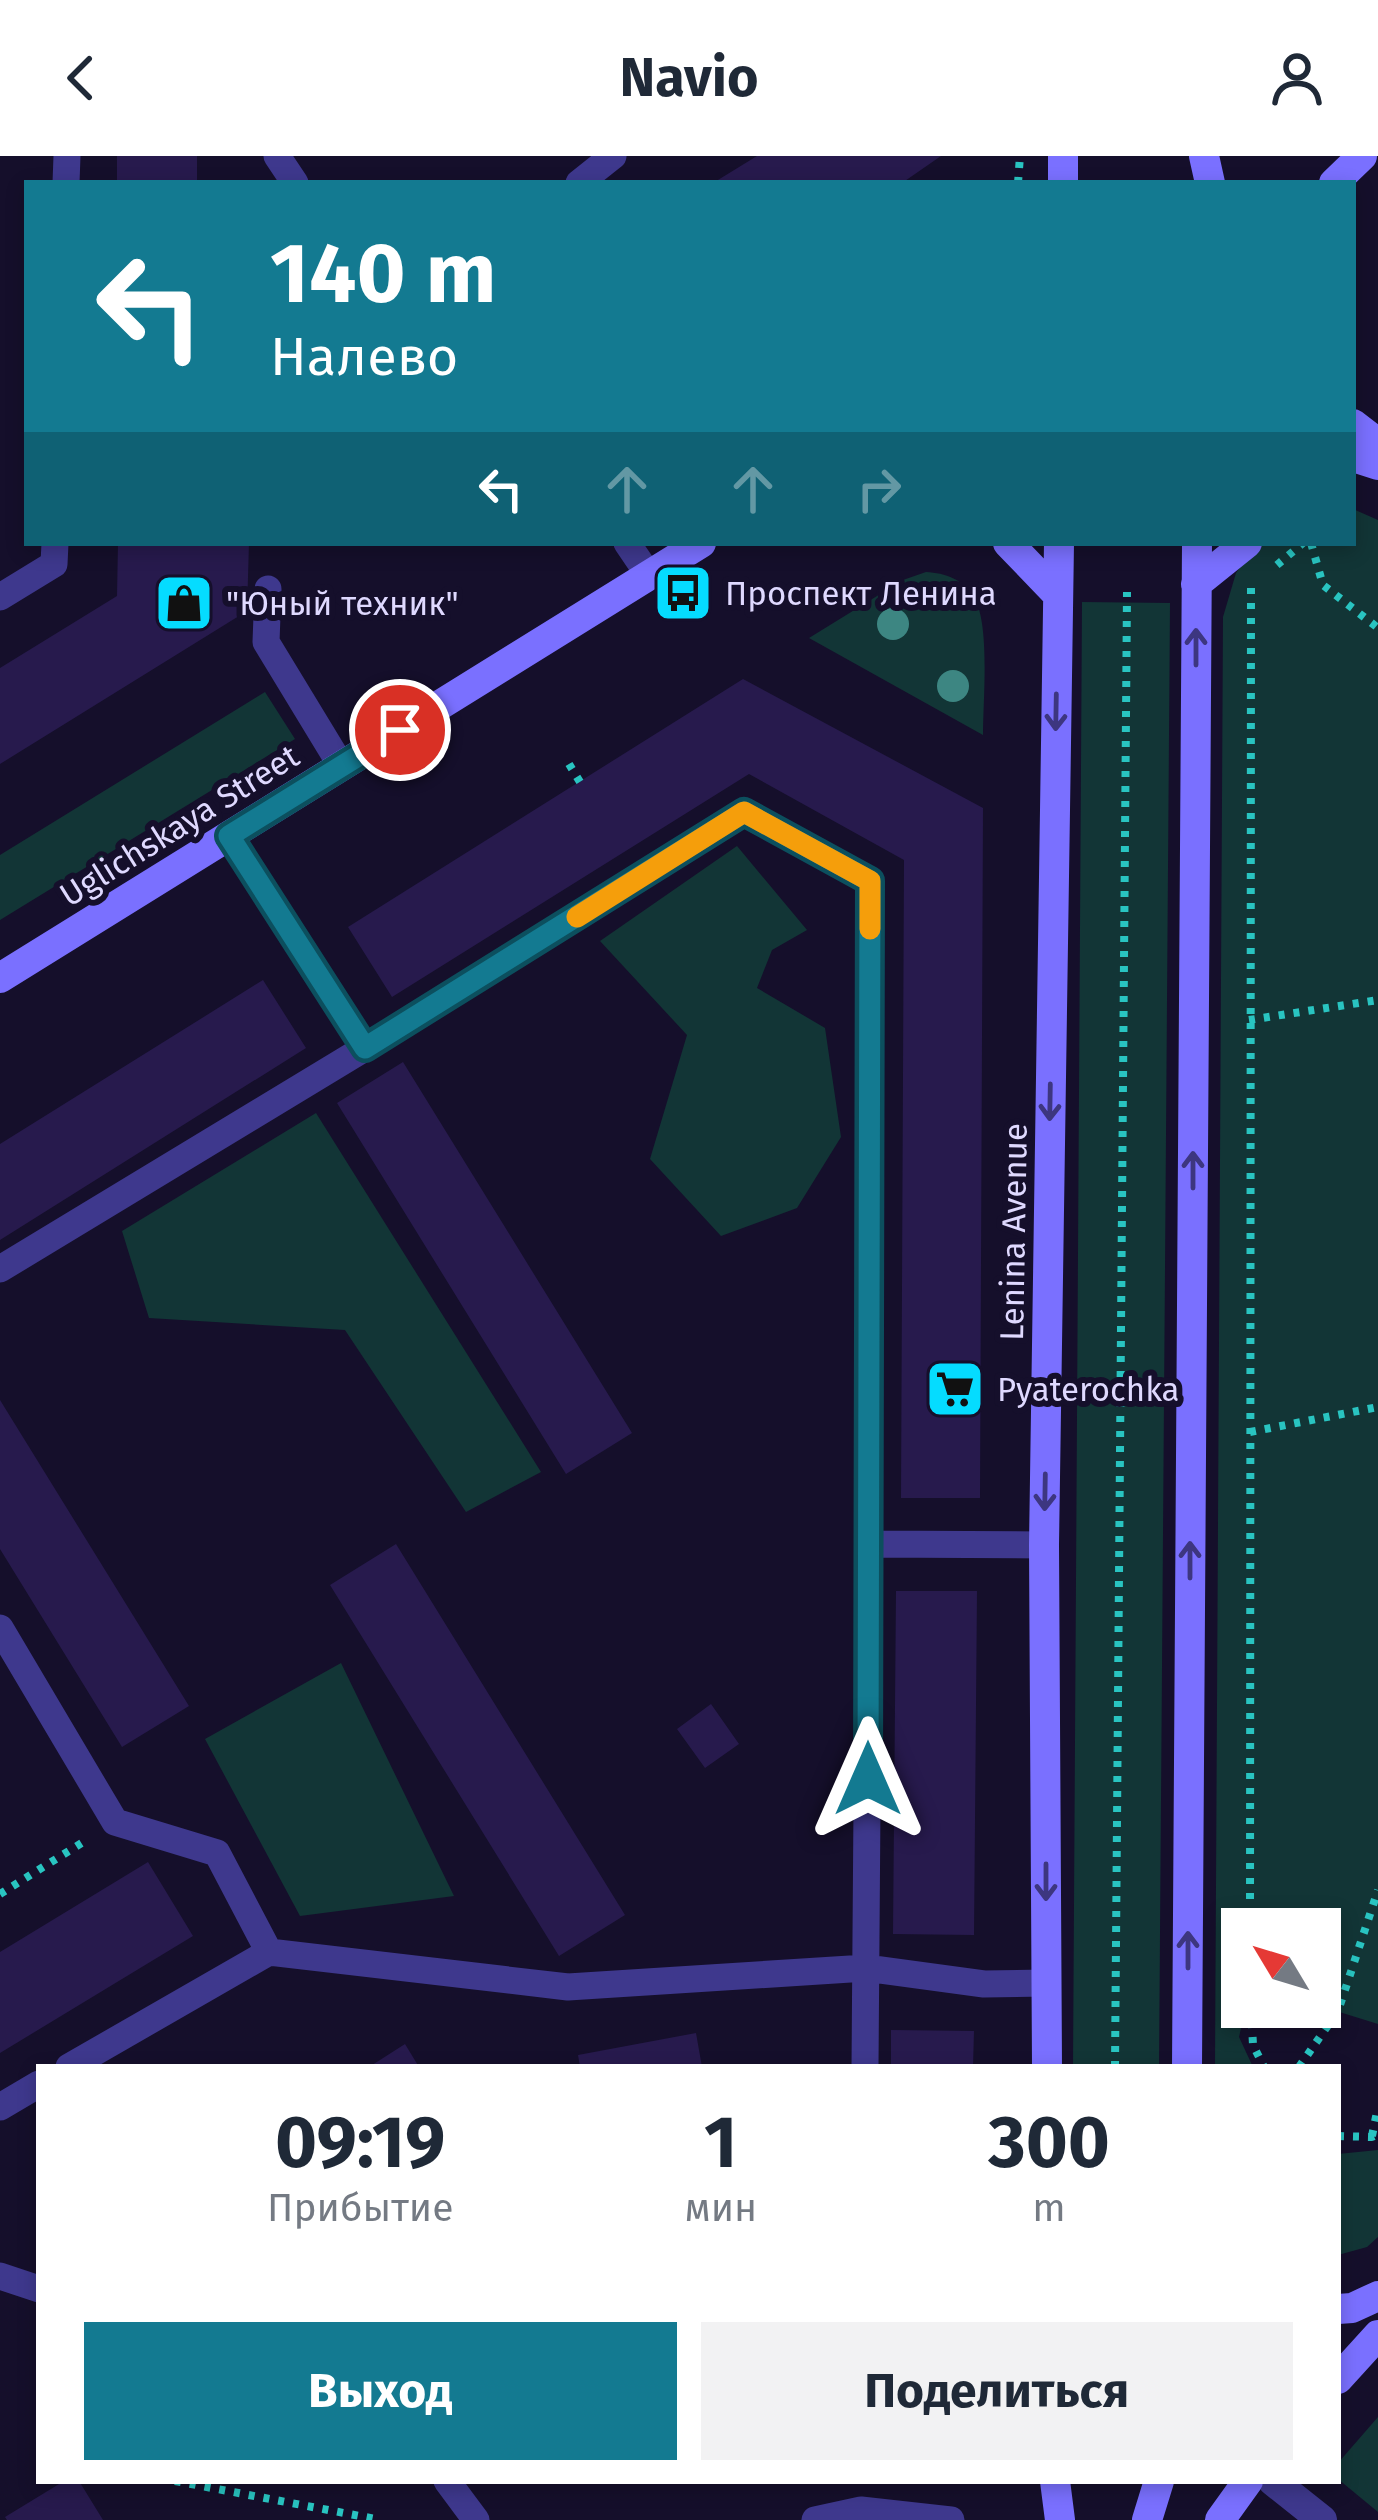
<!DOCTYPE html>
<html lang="ru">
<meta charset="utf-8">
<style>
:root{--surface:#fff;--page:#f2f2f3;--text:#1f2937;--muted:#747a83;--accent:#137a91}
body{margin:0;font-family:"Fira Sans",sans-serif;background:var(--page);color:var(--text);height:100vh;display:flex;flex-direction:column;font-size:45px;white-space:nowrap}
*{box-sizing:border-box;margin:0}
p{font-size:39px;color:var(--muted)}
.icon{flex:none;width:66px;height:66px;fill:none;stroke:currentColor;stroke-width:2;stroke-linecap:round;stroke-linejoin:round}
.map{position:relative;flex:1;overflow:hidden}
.side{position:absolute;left:36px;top:1908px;width:1305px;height:420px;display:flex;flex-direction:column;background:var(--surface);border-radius:0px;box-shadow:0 6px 18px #0003}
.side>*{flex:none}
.top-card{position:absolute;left:24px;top:24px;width:1332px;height:366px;border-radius:0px;box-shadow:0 6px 18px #0003;background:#137a91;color:#fff;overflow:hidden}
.needle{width:78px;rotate:308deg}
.fabs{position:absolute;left:1221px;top:1752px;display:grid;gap:24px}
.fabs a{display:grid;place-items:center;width:120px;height:120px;border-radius:0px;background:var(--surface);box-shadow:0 6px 18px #0003;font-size:60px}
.pin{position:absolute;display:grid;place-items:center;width:102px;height:102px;color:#fff;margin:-51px;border:6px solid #fff;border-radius:50%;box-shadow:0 3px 12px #0007}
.me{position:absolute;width:132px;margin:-66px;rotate:0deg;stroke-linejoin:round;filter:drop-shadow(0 0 9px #0008)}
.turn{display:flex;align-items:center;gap:42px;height:252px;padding:0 48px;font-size:54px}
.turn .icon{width:156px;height:156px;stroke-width:2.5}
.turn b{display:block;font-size:84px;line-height:102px}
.lanes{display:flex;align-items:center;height:114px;padding:0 48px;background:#0003;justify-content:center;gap:60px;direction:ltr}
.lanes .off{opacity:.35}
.eta{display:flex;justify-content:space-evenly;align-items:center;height:204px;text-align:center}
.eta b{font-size:72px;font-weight:700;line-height:84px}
.primary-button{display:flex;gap:24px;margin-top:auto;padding:24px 48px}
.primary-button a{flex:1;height:138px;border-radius:0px;background:var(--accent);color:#fff;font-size:48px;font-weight:700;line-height:138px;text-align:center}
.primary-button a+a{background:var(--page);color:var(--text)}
header{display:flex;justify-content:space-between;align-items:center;height:156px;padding:0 48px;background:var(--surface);font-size:54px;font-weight:700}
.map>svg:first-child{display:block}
</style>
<header><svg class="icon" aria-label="back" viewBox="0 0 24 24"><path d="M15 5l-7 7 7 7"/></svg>Navio<svg class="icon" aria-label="person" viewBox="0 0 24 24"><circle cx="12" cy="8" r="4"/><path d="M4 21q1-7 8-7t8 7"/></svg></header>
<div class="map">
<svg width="1378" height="2364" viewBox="0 0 1378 2364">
<rect width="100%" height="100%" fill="#150f2b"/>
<path fill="#123536" d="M1353 353 1378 364V1868L1320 1850V1773H1242V1851H1246L1239 1881 1253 1911H1215L1223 461 1236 417 1257 387H1353Z
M926 416C945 417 964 423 975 443 990 472 983 544 983 579L809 482 903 424Z
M1082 446 1170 447 1159 1911H1073Z
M265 536 295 583 0 764V699Z
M737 690 807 774 772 794 757 832 825 872 841 981 797 1052 721 1080 650 1003 687 879 600 785Z
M316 957 541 1316 466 1356 345 1174 149 1162 122 1075Z
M341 1507 454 1740 300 1760 205 1583Z
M1378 1994V2081L1367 2091 1338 2099V1998Z
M1378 2261V2356L1338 2323V2307Z"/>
<path fill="#271a4d" d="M117 0H197V27H117Z
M757 0H941L902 27H713Z
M118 387H249L247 455 0 608V512L117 440Z
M743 523 983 652 980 1342H901L904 704 749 618 392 841 348 771Z
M263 824 306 892 0 1084V988Z
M403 906 632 1277 566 1318 337 947Z
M0 1244 189 1550 122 1591 0 1393Z
M396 1388 625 1759 559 1800 330 1429Z
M896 1435H977L974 1779 893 1778Z
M711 1548 739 1588 705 1612 677 1573Z
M148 1706 193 1780 0 1897V1796Z
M891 1874 974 1875 973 1911H891Z
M696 1877 702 1911H580L578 1899Z
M405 1888 419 1911H369Z
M64 2325H79L103 2364H7L5 2361Z"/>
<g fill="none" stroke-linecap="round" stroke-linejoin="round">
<path stroke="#29c4c1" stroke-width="8" stroke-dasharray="6 9" stroke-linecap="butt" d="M1018 27 1020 0
M1311 387 1323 429 1378 472
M1277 409 1303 387
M569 608 580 626
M1249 864 1378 844
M1250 1276 1378 1251
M0 1738 88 1683
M1250 1773 1251 431
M1251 1851 1253 1889 1264 1911
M1115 1911 1127 436
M1299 1911 1338 1855 1378 1734
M1338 1980 1372 1981 1378 1978
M1372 1980 1378 1951
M175 2325 381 2364"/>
<path stroke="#3e388d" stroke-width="27" d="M277 0 295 27
M66 27 67 0
M579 27 613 0
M627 387 648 418
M268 433 266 486 342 611
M0 441 54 408 55 387
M229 680 365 892
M0 1113 365 892 744 657 870 725 869 1388 865 1911
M869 1388 1044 1389
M0 1472 115 1666 217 1697 269 1796 568 1831 866 1812 984 1828 1046 1827
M69 1911 269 1796
M0 1951 39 1928
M0 2120 39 2133
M447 2325 476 2364
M815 2364 861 2354 951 2364"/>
<path stroke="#3e388d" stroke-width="30" d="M1273 2325 1322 2364"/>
<path stroke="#7a70ff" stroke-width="30" d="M1204 0 1210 27
M1063 27V0
M1334 27 1362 0
M1353 268 1378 287
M1353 301 1378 309
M1008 387 1058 439
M1196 428 1247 387
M0 822 701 387
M1047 1911 1044 1389 1059 387
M1187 1911 1197 387
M1338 2153 1352 2152 1378 2140
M1338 2223 1378 2179
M1055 2325 1060 2364
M1147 2364 1159 2325
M1220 2364 1248 2325"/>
</g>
<g fill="#3d8682">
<circle cx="893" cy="468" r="16"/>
<circle cx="953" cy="530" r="16"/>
</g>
<defs><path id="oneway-shaft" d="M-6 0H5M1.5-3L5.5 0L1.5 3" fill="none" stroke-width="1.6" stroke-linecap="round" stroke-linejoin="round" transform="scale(3)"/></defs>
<g stroke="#3d3680">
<use href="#oneway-shaft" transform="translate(1196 491) rotate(-90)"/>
<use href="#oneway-shaft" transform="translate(1056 556) rotate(91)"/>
<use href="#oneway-shaft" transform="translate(1050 946) rotate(91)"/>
<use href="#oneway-shaft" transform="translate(1193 1014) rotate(-90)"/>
<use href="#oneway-shaft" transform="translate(1045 1336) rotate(91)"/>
<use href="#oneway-shaft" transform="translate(1190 1404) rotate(-90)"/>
<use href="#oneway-shaft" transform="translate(1046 1726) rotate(90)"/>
<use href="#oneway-shaft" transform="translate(1188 1794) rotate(-90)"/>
</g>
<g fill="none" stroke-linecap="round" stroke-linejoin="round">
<defs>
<path id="route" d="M400 574 229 680 365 892 744 656 870 725 868 1623"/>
</defs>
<use href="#route" stroke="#0c4f5e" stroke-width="30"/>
<use href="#route" stroke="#137a91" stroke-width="21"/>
<path stroke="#f59e0b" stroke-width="21" d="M577 761 744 656 870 725V773"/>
</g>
<defs>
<symbol id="bus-square" viewBox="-11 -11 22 22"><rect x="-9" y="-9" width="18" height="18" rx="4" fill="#05dcff" stroke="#150f2b"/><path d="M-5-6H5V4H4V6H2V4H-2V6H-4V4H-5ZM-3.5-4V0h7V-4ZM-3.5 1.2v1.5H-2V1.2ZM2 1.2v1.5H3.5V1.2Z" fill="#111"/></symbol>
<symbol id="shop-square" viewBox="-11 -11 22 22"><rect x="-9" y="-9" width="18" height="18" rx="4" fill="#05dcff" stroke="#150f2b"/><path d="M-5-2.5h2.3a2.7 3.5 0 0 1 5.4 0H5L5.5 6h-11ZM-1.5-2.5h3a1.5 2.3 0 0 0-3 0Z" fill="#111"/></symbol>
<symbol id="supermarket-square" viewBox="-11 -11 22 22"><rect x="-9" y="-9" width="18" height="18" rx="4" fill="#05dcff" stroke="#150f2b"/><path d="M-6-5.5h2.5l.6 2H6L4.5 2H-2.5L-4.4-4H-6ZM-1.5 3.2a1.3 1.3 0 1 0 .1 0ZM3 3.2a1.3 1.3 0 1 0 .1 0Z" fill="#111"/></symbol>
</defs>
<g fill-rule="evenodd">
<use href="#bus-square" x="650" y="404" width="66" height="66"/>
<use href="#shop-square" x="151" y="414" width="66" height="66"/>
<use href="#supermarket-square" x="922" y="1200" width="66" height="66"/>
</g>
<g text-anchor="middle" stroke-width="12" stroke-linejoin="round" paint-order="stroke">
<g font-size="33" fill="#dfd9ff" stroke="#150f2b" text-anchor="start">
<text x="725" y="449">Проспект Ленина</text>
<text x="226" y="459">"Юный техник"</text>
<text x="997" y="1245">Pyaterochka</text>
</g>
<g font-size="33" fill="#dfd9ff" stroke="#150f2b">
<text transform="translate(179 669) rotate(-32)" y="12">Uglichskaya Street</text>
<text transform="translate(1013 1076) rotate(-89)" y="12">Lenina Avenue</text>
</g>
</g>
</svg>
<div class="fabs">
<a><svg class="needle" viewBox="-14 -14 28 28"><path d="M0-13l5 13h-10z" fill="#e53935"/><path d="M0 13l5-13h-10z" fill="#747a83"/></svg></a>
</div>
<div class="pin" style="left:400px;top:574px;background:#d93025"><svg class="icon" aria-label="arrive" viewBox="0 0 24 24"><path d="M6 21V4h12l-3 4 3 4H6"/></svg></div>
<svg class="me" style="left:868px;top:1623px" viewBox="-20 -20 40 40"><path d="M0-17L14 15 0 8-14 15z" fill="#137a91" stroke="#fff" stroke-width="4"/></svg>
<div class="top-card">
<div class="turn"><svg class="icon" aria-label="left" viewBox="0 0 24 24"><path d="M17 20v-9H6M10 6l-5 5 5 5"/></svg><div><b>140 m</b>Налево</div></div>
<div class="lanes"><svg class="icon" aria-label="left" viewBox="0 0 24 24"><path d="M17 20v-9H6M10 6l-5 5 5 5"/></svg><svg class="icon off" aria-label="ahead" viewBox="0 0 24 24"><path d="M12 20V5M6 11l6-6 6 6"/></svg><svg class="icon off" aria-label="ahead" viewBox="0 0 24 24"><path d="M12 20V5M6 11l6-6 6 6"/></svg><svg class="icon off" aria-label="right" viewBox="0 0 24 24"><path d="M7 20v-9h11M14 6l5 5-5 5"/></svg></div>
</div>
<section class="side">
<div class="eta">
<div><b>09:19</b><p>Прибытие</p></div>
<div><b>1</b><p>мин</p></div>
<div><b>300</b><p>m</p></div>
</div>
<div class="primary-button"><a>Выход</a><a>Поделиться</a></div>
</section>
</div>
